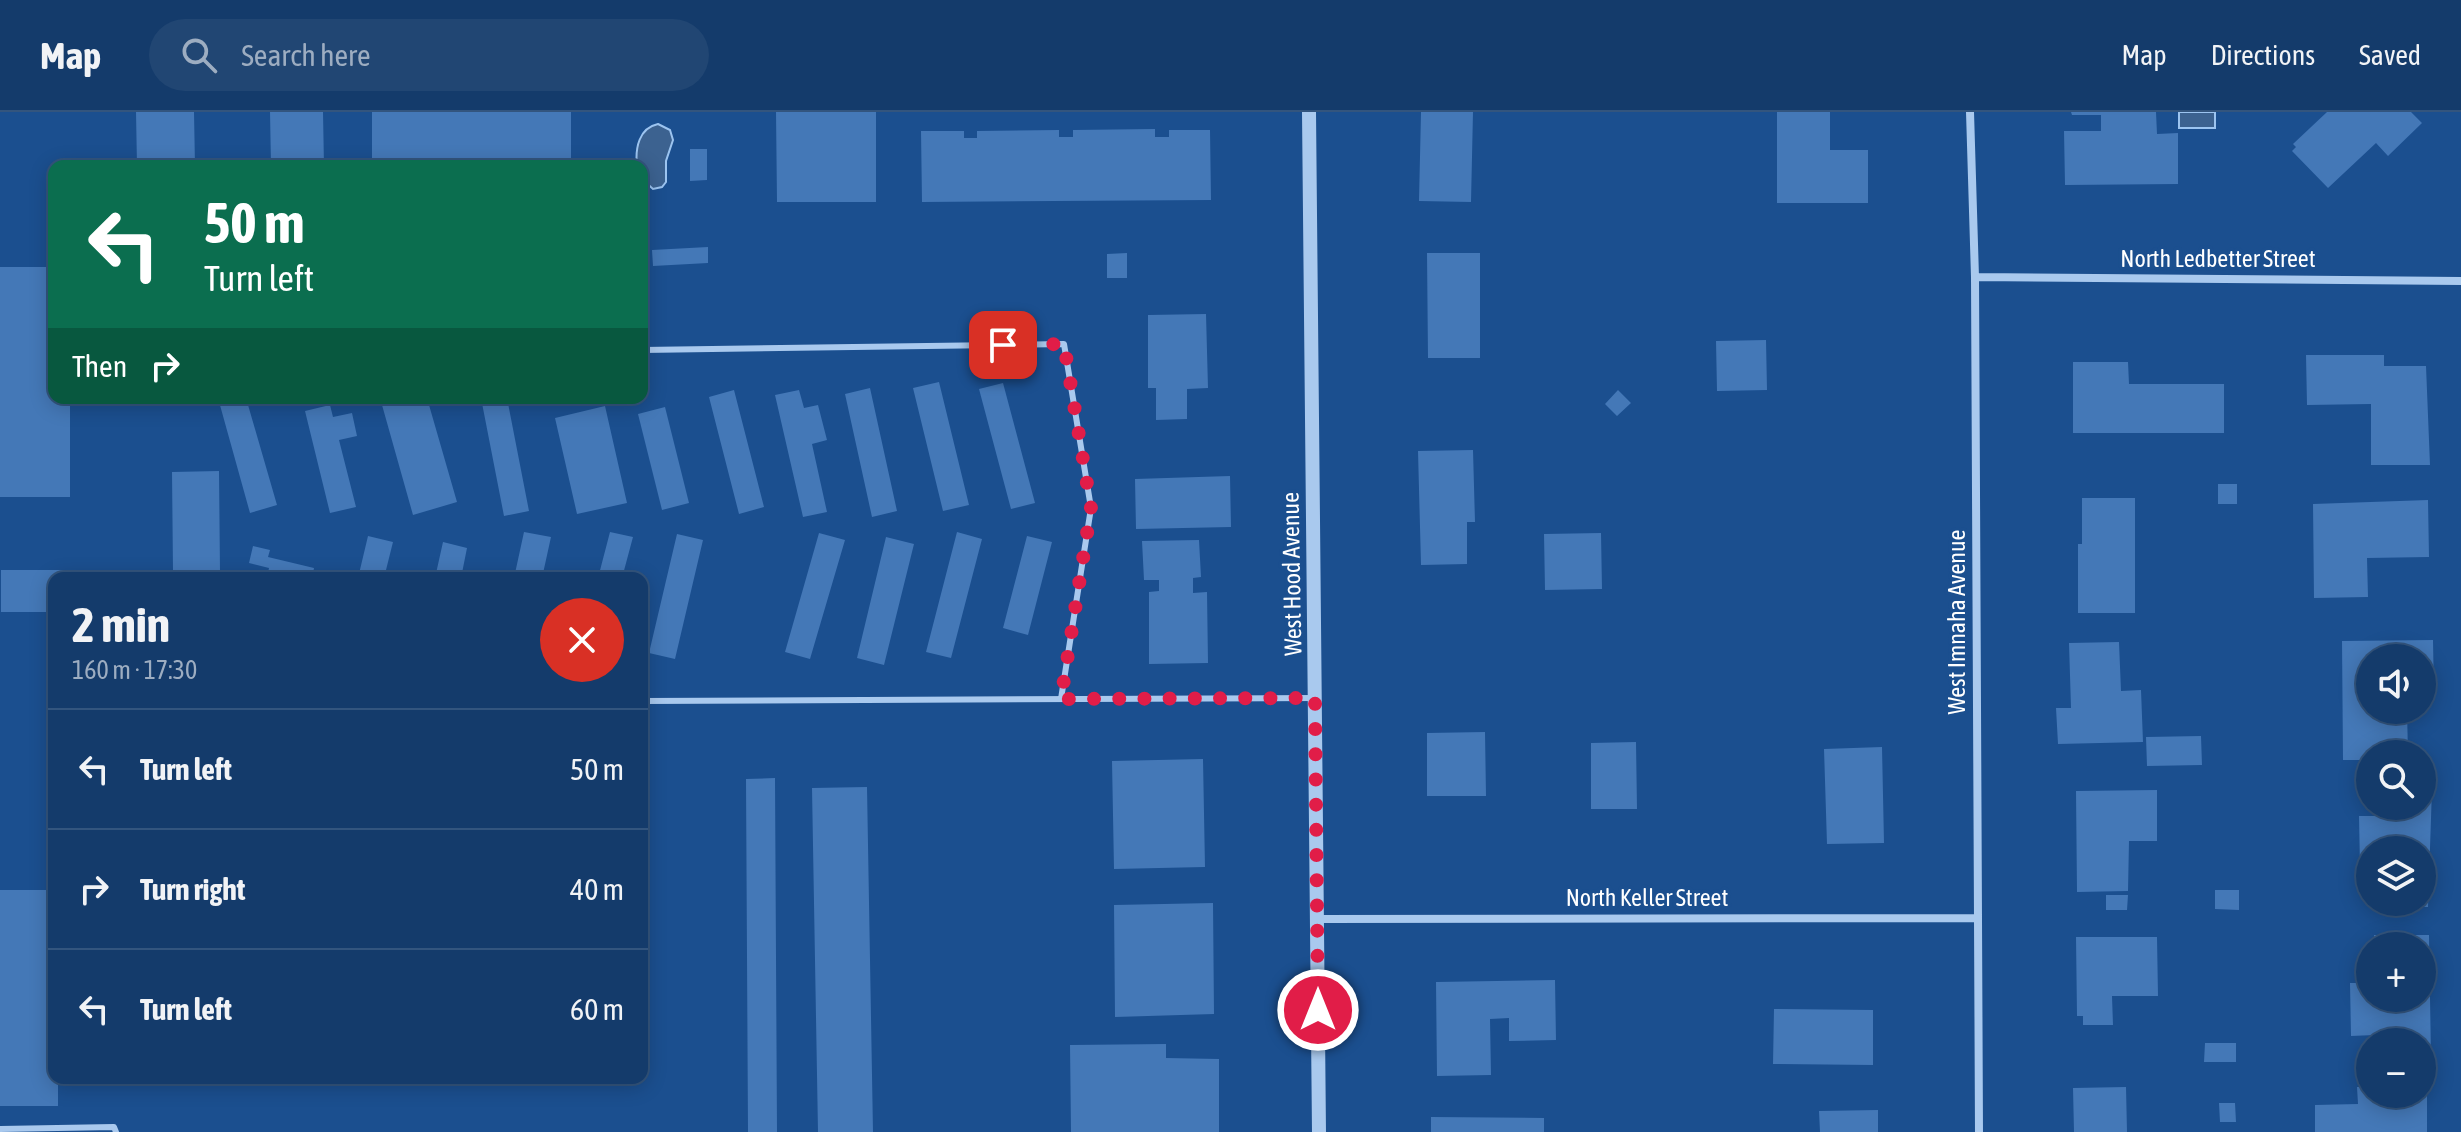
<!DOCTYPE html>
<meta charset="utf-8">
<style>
:root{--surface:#143b6b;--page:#214673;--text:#f1f3f6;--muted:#9dadc1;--line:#33557e}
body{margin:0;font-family:"Asap Condensed",sans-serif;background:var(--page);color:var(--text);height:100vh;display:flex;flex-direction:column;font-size:30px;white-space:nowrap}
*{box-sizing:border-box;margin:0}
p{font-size:26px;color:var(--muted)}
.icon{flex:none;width:44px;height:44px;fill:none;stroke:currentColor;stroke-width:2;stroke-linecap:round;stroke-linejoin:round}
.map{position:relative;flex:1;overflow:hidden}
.side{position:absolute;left:48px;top:460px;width:600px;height:512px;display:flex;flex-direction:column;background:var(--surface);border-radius:16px;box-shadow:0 4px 20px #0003,0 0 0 2px var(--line)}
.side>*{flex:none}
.banner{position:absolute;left:48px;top:48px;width:600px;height:244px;border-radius:16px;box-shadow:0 4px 20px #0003,0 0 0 2px var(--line);background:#0b6e4f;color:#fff;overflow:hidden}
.controls{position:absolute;left:2356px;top:532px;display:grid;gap:16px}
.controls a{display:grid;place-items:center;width:80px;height:80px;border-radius:50%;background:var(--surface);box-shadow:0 4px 20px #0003,0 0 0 2px var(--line);font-size:40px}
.pin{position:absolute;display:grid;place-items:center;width:68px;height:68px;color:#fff;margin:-34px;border-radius:16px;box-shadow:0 4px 12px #0006}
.me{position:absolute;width:88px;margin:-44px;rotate:0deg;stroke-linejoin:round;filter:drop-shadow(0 0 6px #0008)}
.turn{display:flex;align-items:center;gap:28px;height:168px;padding:0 24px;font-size:36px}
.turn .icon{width:104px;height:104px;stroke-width:2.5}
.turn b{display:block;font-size:56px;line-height:68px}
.then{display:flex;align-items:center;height:76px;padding:0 24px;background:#0003;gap:16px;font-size:30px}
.round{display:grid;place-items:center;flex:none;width:84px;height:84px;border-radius:42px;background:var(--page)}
.summary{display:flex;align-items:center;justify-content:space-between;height:136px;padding:0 24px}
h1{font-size:48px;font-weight:700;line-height:60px}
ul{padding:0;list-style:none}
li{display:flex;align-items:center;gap:24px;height:120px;padding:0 24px;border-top:2px solid var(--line)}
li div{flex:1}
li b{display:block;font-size:30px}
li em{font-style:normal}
header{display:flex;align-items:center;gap:48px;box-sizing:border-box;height:112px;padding:0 40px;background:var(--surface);border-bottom:2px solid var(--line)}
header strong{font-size:38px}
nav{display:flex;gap:44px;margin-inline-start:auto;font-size:28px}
.search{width:560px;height:72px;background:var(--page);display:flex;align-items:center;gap:20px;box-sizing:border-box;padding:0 28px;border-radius:44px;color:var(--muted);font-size:30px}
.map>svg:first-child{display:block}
</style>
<header>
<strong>Map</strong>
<div class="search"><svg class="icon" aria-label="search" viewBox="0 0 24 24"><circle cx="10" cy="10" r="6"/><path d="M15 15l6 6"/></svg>Search here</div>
<nav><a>Map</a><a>Directions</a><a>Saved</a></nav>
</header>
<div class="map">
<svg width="2461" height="1020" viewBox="0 0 2461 1020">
<rect width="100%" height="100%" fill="#1b4f8f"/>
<path fill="#3c6290" stroke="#9cc4f0" stroke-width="2" d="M2179 0H2215V16H2179Z
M658 12 670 18 673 28 666 49V70L662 75 653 77 642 67V54H637C635 36 639 16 658 12Z"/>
<path fill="#4478b7" d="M136 0H194L195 54H137Z
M270 0H323L324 54H271Z
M372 0H571V54H372Z
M776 0H876V90H777Z
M1421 0H1473L1471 90 1419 89Z
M1777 0H1830V38H1868V91H1777Z
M2071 0H2156L2157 22 2178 21V72L2065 73 2064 19H2101V3H2072Z
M2327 0H2411L2422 11 2388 44 2376 31 2328 76 2292 39 2296 35 2293 32Z
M1155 17V25H1169V18H1210L1211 88 922 90 921 19H964V26H977V19L1059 18V25H1073V18Z
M690 37H707V68L690 69Z
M708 135V151L653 154 652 138Z
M1127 141V166H1107V142Z
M1427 141H1480V246H1428Z
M0 155H54V286H70V385H0Z
M1206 202 1208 276 1187 277V307L1156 308V276H1148V203Z
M1766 228 1767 278 1717 279 1716 229Z
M2306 243H2384V254H2426L2430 353H2371V292L2307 293Z
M2073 250H2128L2129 272H2224V321H2073Z
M939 270 969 393 943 399 913 276Z
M1003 271 1035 391 1011 397 979 277Z
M870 276 897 399 872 405 845 282Z
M734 278 764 395 739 402 709 285Z
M799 278 804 296 818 293 827 328 812 332 827 400 803 405 775 283Z
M1618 278 1631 291 1617 304 1605 292Z
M218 286H246L277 393 250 401Z
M405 286H427L457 390 413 403 382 293Z
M481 286H507L529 399 504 404Z
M330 293 333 305 352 301 357 324 339 328 356 395 330 401 305 299Z
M605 294 627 391 577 402 555 306Z
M665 295 689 391 662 398 638 302Z
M1473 338 1475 410H1467V452L1421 453 1418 339Z
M219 359 220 459 173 460 172 360Z
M1230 364 1231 415 1136 417 1135 367Z
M2218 372H2237V392H2218Z
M2082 386H2135V501H2078V432H2082Z
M2428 388 2429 445 2367 446 2368 485 2314 486 2313 392Z
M524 420 551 425 542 466H514Z
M610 420 633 425 622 466H598Z
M957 420 982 427 951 546 926 540Z
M819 421 845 428 810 547 785 540Z
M1601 421 1602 477 1545 478 1544 422Z
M677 422 703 428 675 547 649 541Z
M368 424 393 430 384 466H358Z
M1027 424 1052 430 1028 523 1003 516Z
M886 425 914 432 884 553 857 546Z
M1199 428 1201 465 1193 466V481L1207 480 1208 551 1149 552V480L1159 479V468H1144L1142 429Z
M443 430 467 436 461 466H435Z
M253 434 270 438 268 445 314 456 312 466H267L269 456 249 451Z
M1 458H78V466H54V500H1Z
M2433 528 2434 582H2422V546H2370V598H2407L2408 642H2370V648H2343L2342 529Z
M2119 530 2121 579 2141 578 2143 630 2058 632 2056 596H2071L2069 531Z
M1485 620 1486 684H1427V621Z
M2201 624 2202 653 2147 654 2146 625Z
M1636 630 1637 697H1591V631Z
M1882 635 1884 731 1827 732 1824 637Z
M1203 647 1205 755 1114 757 1112 649Z
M775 666 777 1020H748L746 667Z
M867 675 873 1020H818L812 676Z
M2422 677H2432L2428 795H2374V790H2422V738H2370V756H2360L2359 704H2377V694H2422Z
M2157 678V729H2129L2128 779 2077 780 2076 679Z
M0 778H54V966H58V994H0Z
M2215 778H2239V798L2215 797Z
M2106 783H2128L2127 798H2106Z
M1213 791 1214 902 1115 905 1114 793Z
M2374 823H2429L2431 946H2422V930H2376L2375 923 2351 924 2350 871H2370V886H2422V834H2374Z
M2076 825H2157L2158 884H2112L2113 913H2083V904H2077Z
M1555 868 1556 928 1509 929V906L1490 907 1491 963 1437 964 1436 870Z
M1774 897 1873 898V953L1773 952Z
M2205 931H2236V950H2204Z
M1166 932V946L1219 947V1020H1071L1070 933Z
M2126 975 2127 1020H2074L2073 976Z
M2357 975H2370V982H2422V975H2427V1020H2315V993L2358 992Z
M2219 991H2235L2236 1010H2220Z
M1878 998V1020H1820L1819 999Z
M1431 1005 1544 1006V1020H1431Z"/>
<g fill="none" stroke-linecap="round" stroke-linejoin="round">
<path stroke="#a9c9ee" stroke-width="6" d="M642 238 1064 232 1091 396 1061 587
M642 589 1315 586
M0 1017 114 1015 116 1020"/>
<path stroke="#a9c9ee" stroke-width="8" d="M1970 0 1975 165 1979 1020
M1975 165 2461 169
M1317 807 1978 806"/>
<path stroke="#a9c9ee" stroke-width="14" d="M1309 0 1319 1020"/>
</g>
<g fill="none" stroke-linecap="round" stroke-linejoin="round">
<path stroke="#e11d48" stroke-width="14" stroke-dasharray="0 25.2" d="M1003 233 1064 232 1091 396 1061 587 1315 586 1318 898"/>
</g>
<g text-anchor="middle" stroke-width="7" stroke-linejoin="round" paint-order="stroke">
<g font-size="24" fill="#fff" stroke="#1b4f8f">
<text x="2218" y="155">North Ledbetter Street</text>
<text transform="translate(1292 462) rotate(-91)" y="8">West Hood Avenue</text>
<text transform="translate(1957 510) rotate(-90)" y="8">West Imnaha Avenue</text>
<text x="1647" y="794">North Keller Street</text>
</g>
</g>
</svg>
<div class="controls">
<a><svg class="icon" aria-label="sound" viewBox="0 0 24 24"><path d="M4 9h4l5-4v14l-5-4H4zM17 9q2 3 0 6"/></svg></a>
<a><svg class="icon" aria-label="search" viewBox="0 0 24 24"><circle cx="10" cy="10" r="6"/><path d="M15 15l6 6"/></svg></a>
<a><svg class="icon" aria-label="layers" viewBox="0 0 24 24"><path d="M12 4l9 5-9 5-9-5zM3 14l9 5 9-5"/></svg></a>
<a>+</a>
<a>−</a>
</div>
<div class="pin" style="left:1003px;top:233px;background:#d93025"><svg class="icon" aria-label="arrive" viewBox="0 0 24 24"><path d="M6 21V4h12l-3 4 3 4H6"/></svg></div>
<svg class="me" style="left:1318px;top:898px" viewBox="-20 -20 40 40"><circle r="17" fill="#e11d48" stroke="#fff" stroke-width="3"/><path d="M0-11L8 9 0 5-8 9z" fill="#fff"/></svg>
<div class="banner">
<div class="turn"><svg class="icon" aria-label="left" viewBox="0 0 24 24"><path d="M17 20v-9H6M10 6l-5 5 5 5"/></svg><div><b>50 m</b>Turn left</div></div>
<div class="then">Then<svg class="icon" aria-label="right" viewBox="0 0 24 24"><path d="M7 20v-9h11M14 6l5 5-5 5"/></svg></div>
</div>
<section class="side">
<div class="summary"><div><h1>2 min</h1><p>160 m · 17:30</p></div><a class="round" style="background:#d93025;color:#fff"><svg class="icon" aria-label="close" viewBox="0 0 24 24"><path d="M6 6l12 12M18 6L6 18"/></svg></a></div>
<ul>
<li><svg class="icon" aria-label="left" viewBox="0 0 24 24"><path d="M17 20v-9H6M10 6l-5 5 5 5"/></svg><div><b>Turn left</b></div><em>50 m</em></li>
<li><svg class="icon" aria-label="right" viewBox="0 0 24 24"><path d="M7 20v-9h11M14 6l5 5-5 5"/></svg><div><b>Turn right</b></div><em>40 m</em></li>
<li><svg class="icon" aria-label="left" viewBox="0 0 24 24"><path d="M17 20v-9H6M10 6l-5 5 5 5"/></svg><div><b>Turn left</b></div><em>60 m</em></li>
</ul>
</section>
</div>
